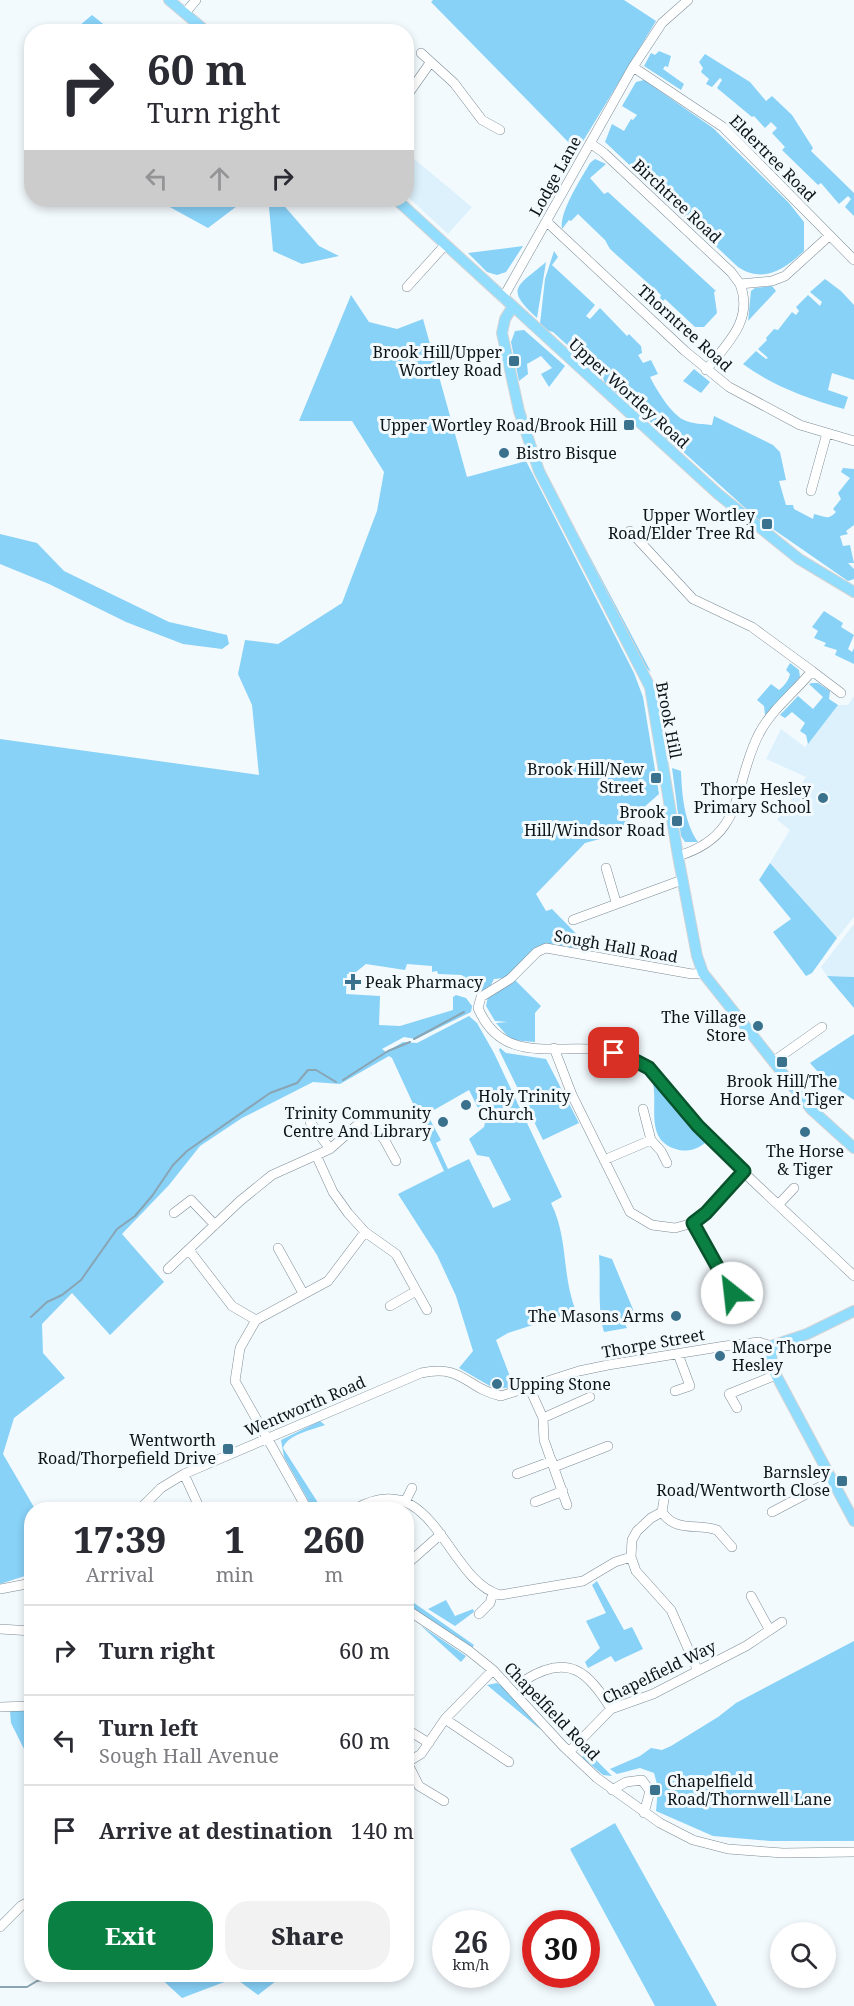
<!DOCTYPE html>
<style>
:root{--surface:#fff;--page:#f2f2f3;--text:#2b2b33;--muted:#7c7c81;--line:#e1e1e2;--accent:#0b8043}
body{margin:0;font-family:"Noto Serif",serif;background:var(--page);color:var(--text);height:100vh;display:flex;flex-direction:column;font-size:22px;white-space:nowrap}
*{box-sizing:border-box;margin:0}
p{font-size:20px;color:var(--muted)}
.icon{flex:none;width:33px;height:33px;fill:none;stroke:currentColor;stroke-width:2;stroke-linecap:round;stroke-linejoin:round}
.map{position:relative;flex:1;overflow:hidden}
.sheet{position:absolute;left:24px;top:1502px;width:390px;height:480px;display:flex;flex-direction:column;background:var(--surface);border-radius:24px;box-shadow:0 3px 9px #0003}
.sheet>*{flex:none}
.banner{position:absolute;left:24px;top:24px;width:390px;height:183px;border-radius:24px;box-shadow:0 3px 9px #0003;background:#fff;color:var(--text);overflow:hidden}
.tools{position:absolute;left:770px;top:1922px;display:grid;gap:12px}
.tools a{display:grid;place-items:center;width:66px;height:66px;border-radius:50%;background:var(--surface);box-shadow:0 3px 9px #0003;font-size:30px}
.speed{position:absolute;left:432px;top:1910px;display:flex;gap:12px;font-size:30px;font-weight:700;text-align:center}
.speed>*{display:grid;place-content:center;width:78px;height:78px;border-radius:50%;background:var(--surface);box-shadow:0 3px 9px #0003;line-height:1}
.speed small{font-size:15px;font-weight:400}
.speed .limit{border:9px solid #d22;background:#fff;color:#111}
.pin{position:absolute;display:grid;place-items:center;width:51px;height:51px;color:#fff;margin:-26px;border-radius:12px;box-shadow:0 3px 9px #0006}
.me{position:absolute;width:66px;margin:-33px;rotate:331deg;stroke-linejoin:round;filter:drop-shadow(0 0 4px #0008)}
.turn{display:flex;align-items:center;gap:21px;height:126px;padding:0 24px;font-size:27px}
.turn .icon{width:78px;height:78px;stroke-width:2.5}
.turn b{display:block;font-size:42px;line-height:51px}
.lanes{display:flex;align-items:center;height:57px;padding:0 24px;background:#0003;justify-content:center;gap:30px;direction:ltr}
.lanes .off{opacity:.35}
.eta{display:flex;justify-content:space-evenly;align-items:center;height:102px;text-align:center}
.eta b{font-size:36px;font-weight:800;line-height:42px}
.cta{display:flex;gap:12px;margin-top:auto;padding:12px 24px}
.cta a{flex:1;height:69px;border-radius:24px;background:var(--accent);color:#fff;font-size:24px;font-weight:800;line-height:69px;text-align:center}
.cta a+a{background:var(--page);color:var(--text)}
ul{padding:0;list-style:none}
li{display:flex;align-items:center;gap:18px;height:90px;padding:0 24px;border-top:2px solid var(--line)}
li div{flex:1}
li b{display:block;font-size:22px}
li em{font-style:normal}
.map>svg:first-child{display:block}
</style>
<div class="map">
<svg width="854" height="2006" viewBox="0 0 854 2006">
<rect width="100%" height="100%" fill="#f3fafe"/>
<path fill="#dcf1fc" d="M413 158 472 207 448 234 407 196V165Z
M854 696V917L837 938 770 863 790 830 777 820 806 777 766 759 781 729 805 747 838 705H848Z
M854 924V977L827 976 821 967Z"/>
<path fill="#88d1f7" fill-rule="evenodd" d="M433 0H624L656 21 577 151 431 2Z
M92 15 112 31H73Z
M659 51 671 56 668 67 665 66 663 69 684 84 681 90 644 66 651 53 655 55Z
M705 54 750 82 766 101 772 96 792 115 813 148 811 151 854 193V216L845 207 851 199 848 196 839 204 821 183 818 185 782 150 785 147 772 133 777 128 771 122 765 128 754 116 752 117 717 88 722 80 720 78 712 87 706 84 709 79 701 72 703 68 699 62Z
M644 80 713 128 789 203 804 222V251C785 269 764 284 738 267L605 142 612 124 624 131 631 119 633 120 637 115 622 106 636 82Z
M595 159 606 164 590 178 604 194 608 192 716 291 714 292 717 313 704 327H695L665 299 663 301 660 298 661 295 610 249 605 240 578 214 571 221 569 220 562 229C559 212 581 179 590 163Z
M157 200H245L208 228Z
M280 201 319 246 339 256 302 264 273 251 269 207Z
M523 246 506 272 497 275 487 272 468 253Z
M554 251 558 257 552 265 595 305 586 316 590 319 600 308 627 336 629 334 641 346 642 353 638 355 643 363 651 360 658 374 650 377C656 389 671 414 684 420 691 424 704 424 712 425L714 416 773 445 780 452 786 480 779 481 786 505H793L794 509 813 519 814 514C824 516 828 521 836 512L833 509 841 499 838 493 850 478 841 472 843 468 854 469V525L846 531 848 534 840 536 843 546 850 545 854 563H848L854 569V579L848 581 770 527 766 521 763 524 679 448H674L664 439V435L620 393C610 392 606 387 603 378L553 332 546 330 540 324 545 279Z
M546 262 537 318C504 288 517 287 546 262Z
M825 279 841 291 854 305V380L832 373 828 390 848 397 844 409C805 398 770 384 743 364L756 351 766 359 768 358 758 349 767 340 766 338 774 329 778 330 792 312 796 315 799 311 796 307 808 295 820 306 822 302 810 292Z
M772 286 776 291 748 321 751 291 755 288Z
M351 295 369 322 397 329 423 319 467 477 526 461 634 673 643 697 659 794 617 831 618 834 585 843 536 894 546 911 552 909 597 955 556 945 505 978 494 979 491 985 477 995 473 993 462 975 438 974 437 971 432 972V966L407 964 405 970 366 964 356 972 347 974 346 994 380 996 379 1025 400 1026 453 1010V997L456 995 466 998 472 1006 471 1012 416 1039 404 1037 382 1049 386 1052 403 1042 417 1043 469 1016 477 1023 494 1053 562 1197 551 1203C569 1240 561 1273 576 1311L508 1333 496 1340 514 1387 495 1389 459 1368 473 1351 456 1296 437 1255 398 1194 444 1171 392 1058 389 1056 340 1084 313 1082 242 1118 200 1146 169 1185 122 1234 164 1282 110 1335 72 1293 42 1324 43 1353 65 1378 14 1418 3 1454 35 1509H32L31 1574 0 1584V739L259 775 252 705 238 674 245 640 278 644 342 603 377 511 384 472 352 421H299ZM469 1090 480 1112 488 1111 484 1127 469 1139 477 1155 489 1157 511 1200 493 1208 469 1159 448 1169 436 1143 441 1140 427 1114Z
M524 330 565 366 549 387 541 374 552 368 541 356 527 364 528 374 519 381 511 342 515 331Z
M694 369 710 382 701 393 683 381Z
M560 502 562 504 651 672 646 668Z
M0 534 37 543 64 571 169 622 227 635 229 644 222 649 183 644 126 622 49 584 0 564Z
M824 611 843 623 841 627 854 635 848 649 852 652 854 648V664L835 655 837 650 824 646 826 643 814 638 818 631 812 627Z
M790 663 799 670 800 677 765 715 764 706 757 700 771 684 779 690C784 686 789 680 790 674L786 670Z
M812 683H818L830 691 829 699 838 705 808 744 806 735 800 731 805 723 792 712 785 718 780 715 798 696 813 709 823 697 809 684Z
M672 768 681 771C682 795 684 822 698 842H685L681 836Z
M770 863 837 938 812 973 806 976 773 932 791 919 759 880Z
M827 976 854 977V1008Z
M515 980 541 1006 535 1013V1042L511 1040 496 1023 508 1022 495 1021 486 1006 488 996Z
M854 1034V1100L827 1082 810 1063Z
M500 1048 506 1053 546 1059 579 1123 543 1140 499 1050Z
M653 1083 705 1143C697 1149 689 1152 679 1150 644 1142 658 1108 653 1083Z
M599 1255 612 1259 635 1314 622 1318 627 1328 604 1332C597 1307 601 1281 599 1255Z
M320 1421 325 1425C312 1430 288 1434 283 1448L322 1509H313L284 1457 281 1440Z
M597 1581 624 1630 632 1627 643 1649 615 1662 611 1656 588 1668 585 1662 600 1648 586 1621 606 1613 592 1585Z
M407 1598 474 1645 472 1648 415 1610 407 1604Z
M446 1600 455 1616 473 1609 474 1612 455 1626 428 1609Z
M420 1625 466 1656 461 1662Z
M854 1641V1841H770L713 1836 656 1811 658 1788 654 1773 640 1768 617 1774 610 1769 640 1756 651 1748 662 1750 671 1746 718 1717 736 1703Z
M497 1683 506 1689 541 1730 487 1685Z
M10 1711H31V1763L11 1723Z
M582 1746 612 1776 603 1775 583 1758Z
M615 1823 717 2006H655L570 1849Z
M156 1974H285L258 1995 235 1978 182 1998Z"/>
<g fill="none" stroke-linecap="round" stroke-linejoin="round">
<path stroke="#89a4b3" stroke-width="2" d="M414 1039 464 1012
M343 1080 388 1051 410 1042
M31 1317 47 1302 62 1295 81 1280 117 1229 135 1216 152 1196 173 1165 187 1151 270 1093 297 1083 308 1070H316L336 1082
M0 1987H27L37 1981 71 1974"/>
<defs>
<path id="minor" d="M185 13 196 0
M421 53 454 83 482 120 500 130
M633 67 723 127 854 260
M406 97 430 63
M590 143 604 153 731 272 740 284
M547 222 685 351 729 387 800 425 854 441
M407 287 446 244
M503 298 633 67 662 23 688 0
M706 370C727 344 754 320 740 284L772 281 785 276 829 236
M811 491 827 433
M630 531 693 599 752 627 812 671C795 692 773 708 760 732 732 783 748 835 678 856
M812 671 841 693
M606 868 616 902
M573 920 682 880
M703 973 692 974 546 948 537 952 510 979 481 997 478 1008C507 1076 575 1033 628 1057 659 1071 675 1103 698 1127 748 1179 802 1226 854 1276
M554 1048 572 1095 630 1212 652 1225 675 1228 693 1223 706 1213 744 1171
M774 1061 822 1027
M643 1109 651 1140
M310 1122 330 1149
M317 1157 333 1192 348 1213 365 1232 396 1254 427 1310
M604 1160 651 1140 661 1151 667 1163
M779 1204 794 1188
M174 1213 191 1200 215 1225
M693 1223 732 1293
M278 1248 303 1293
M189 1250 232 1306 256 1320
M168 1269 240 1201 272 1175 330 1149 364 1119 384 1139 396 1161
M390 1306 416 1291
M529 1387 543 1418 544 1440 567 1505
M675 1391 690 1386 678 1354
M737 1408 729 1394 776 1375
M543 1418 590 1397
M554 1467 608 1446
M184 1474 200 1509
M517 1474 552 1461
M405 1502 412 1488
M535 1502 563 1491
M140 1509 161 1488 184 1474 421 1373C464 1364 465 1388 501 1396L579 1371 608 1365 725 1346 759 1342 771 1346
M307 1509 235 1381 240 1348 256 1320 328 1281 365 1232
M355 1509C434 1464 446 1580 500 1595L583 1581 615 1562 631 1557
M662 1512 665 1493
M772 1512 833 1480
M406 1565 441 1534
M0 1589 32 1583
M751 1596 769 1629
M406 1609 468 1650 493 1670 563 1746 597 1778 660 1823 693 1840 728 1849 783 1853 854 1852
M479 1614 490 1603 493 1593
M0 1629 32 1631
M698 1671 671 1610 636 1571 631 1557 632 1540 637 1531 651 1518 662 1512C676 1533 697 1523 717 1530L732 1547
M525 1680C568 1653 588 1671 611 1709
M0 1707 32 1706
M445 1719 509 1762
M406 1729 429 1743
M569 1752 611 1709 653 1694 746 1646 782 1622
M407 1762 419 1786 444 1801
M406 1763 421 1754 445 1719 493 1670
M612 1790 626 1782 642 1780 650 1791 644 1813
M0 1927 21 1906 32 1900"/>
<path id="major" d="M169 0 207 32
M397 200 718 494 799 559 854 592
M513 306 505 319 502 333 519 411 539 471 650 687 678 856 697 956 703 973 811 1109 854 1148
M854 1311 807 1334 771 1346 772 1366 776 1375 854 1521"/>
</defs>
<use href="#minor" stroke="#7c8c95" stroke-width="10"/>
<use href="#major" stroke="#d4d5d5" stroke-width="12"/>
<use href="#minor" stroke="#fff" stroke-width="9"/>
<use href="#major" stroke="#92dcfd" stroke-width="10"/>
</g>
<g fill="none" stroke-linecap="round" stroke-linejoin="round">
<defs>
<path id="route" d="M614 1053 626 1056 649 1068 698 1126 744 1171 706 1213 693 1223 732 1293"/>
</defs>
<use href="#route" stroke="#07532c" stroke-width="15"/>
<use href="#route" stroke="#0b8043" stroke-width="10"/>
</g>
<g fill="#3a718c" stroke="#f3fafe" stroke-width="2">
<rect x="508" y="355" width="12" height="12" rx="3"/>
<rect x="623" y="419" width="12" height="12" rx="3"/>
<circle cx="504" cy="453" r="6"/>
<rect x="761" y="518" width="12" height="12" rx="3"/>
<rect x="650" y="772" width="12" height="12" rx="3"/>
<circle cx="823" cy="798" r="6"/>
<rect x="671" y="815" width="12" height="12" rx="3"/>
<path d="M350 973h6v6h6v6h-6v6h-6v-6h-6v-6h6z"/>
<circle cx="758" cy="1026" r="6"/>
<rect x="776" y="1056" width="12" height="12" rx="3"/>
<circle cx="466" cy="1105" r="6"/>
<circle cx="443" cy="1122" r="6"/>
<circle cx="805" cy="1132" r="6"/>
<circle cx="676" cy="1316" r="6"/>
<circle cx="720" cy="1356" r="6"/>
<circle cx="497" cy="1384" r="6"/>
<rect x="222" y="1443" width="12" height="12" rx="3"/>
<rect x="836" y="1475" width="12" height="12" rx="3"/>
<rect x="649" y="1784" width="12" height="12" rx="3"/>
</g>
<g text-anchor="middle" stroke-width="6" stroke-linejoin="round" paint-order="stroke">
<g font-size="16" fill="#0e1418" stroke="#f3fafe">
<text transform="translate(773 158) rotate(45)" y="6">Eldertree Road</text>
<text transform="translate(555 176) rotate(-61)" y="6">Lodge Lane</text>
<text transform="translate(677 201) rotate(43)" y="6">Birchtree Road</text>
<text transform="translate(685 328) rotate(42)" y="6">Thorntree Road</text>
<text transform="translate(629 393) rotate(42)" y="6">Upper Wortley Road</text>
<text transform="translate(669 720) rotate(79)" y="6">Brook Hill</text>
<text transform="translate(616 946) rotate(10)" y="6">Sough Hall Road</text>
<text transform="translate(653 1343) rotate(-10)" y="6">Thorpe Street</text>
<text transform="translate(305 1406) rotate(-23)" y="6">Wentworth Road</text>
<text transform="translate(659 1672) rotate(-26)" y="6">Chapelfield Way</text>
<text transform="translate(552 1711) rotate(46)" y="6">Chapelfield Road</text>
</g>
<g font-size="16" fill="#0e1418" stroke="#f3fafe" text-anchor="end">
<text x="502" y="358">Brook Hill/Upper<tspan x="502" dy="18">Wortley Road</tspan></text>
<text x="617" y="431">Upper Wortley Road/Brook Hill</text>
<text x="516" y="459" text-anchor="start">Bistro Bisque</text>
<text x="755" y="521">Upper Wortley<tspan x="755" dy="18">Road/Elder Tree Rd</tspan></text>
<text x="644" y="775">Brook Hill/New<tspan x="644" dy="18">Street</tspan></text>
<text x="811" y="795">Thorpe Hesley<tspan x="811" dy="18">Primary School</tspan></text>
<text x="665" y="818">Brook<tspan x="665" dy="18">Hill/Windsor Road</tspan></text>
<text x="365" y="988" text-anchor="start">Peak Pharmacy</text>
<text x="746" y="1023">The Village<tspan x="746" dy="18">Store</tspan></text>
<text x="782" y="1087" text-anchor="middle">Brook Hill/The<tspan x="782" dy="18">Horse And Tiger</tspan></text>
<text x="478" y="1102" text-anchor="start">Holy Trinity<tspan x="478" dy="18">Church</tspan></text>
<text x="431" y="1119">Trinity Community<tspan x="431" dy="18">Centre And Library</tspan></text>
<text x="805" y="1157" text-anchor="middle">The Horse<tspan x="805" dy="18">&amp; Tiger</tspan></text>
<text x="664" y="1322">The Masons Arms</text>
<text x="732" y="1353" text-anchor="start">Mace Thorpe<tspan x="732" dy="18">Hesley</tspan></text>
<text x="509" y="1390" text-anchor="start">Upping Stone</text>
<text x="216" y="1446">Wentworth<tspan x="216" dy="18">Road/Thorpefield Drive</tspan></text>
<text x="830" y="1478">Barnsley<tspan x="830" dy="18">Road/Wentworth Close</tspan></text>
<text x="667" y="1787" text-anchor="start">Chapelfield<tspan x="667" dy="18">Road/Thornwell Lane</tspan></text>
</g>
</g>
</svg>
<div class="tools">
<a><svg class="icon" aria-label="search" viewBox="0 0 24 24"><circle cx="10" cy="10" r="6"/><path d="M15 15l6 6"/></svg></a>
</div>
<div class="speed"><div>26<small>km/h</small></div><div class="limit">30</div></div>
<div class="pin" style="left:614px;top:1053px;background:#d93025"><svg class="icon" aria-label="arrive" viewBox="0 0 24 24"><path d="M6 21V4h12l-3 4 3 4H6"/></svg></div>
<svg class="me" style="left:732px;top:1293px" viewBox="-20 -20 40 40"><circle r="19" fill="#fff"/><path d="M0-13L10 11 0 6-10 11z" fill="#0b8043"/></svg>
<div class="banner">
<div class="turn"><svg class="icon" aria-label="right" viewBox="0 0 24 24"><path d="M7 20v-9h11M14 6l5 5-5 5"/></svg><div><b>60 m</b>Turn right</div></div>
<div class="lanes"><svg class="icon off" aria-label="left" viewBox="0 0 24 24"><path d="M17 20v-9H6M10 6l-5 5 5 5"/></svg><svg class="icon off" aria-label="ahead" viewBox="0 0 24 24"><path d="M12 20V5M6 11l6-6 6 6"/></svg><svg class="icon" aria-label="right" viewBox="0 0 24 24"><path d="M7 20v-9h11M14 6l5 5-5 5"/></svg></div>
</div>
<section class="sheet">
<div class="eta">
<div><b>17:39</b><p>Arrival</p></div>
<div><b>1</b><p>min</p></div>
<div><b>260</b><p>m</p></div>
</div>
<ul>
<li><svg class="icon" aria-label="right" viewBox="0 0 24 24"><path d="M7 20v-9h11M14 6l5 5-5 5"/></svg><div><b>Turn right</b></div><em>60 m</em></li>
<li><svg class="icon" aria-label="left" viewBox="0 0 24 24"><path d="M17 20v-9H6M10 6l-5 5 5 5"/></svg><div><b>Turn left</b><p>Sough Hall Avenue</p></div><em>60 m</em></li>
<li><svg class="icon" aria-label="arrive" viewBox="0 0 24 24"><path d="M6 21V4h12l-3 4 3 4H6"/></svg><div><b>Arrive at destination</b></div><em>140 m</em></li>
</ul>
<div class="cta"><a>Exit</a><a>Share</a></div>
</section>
</div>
